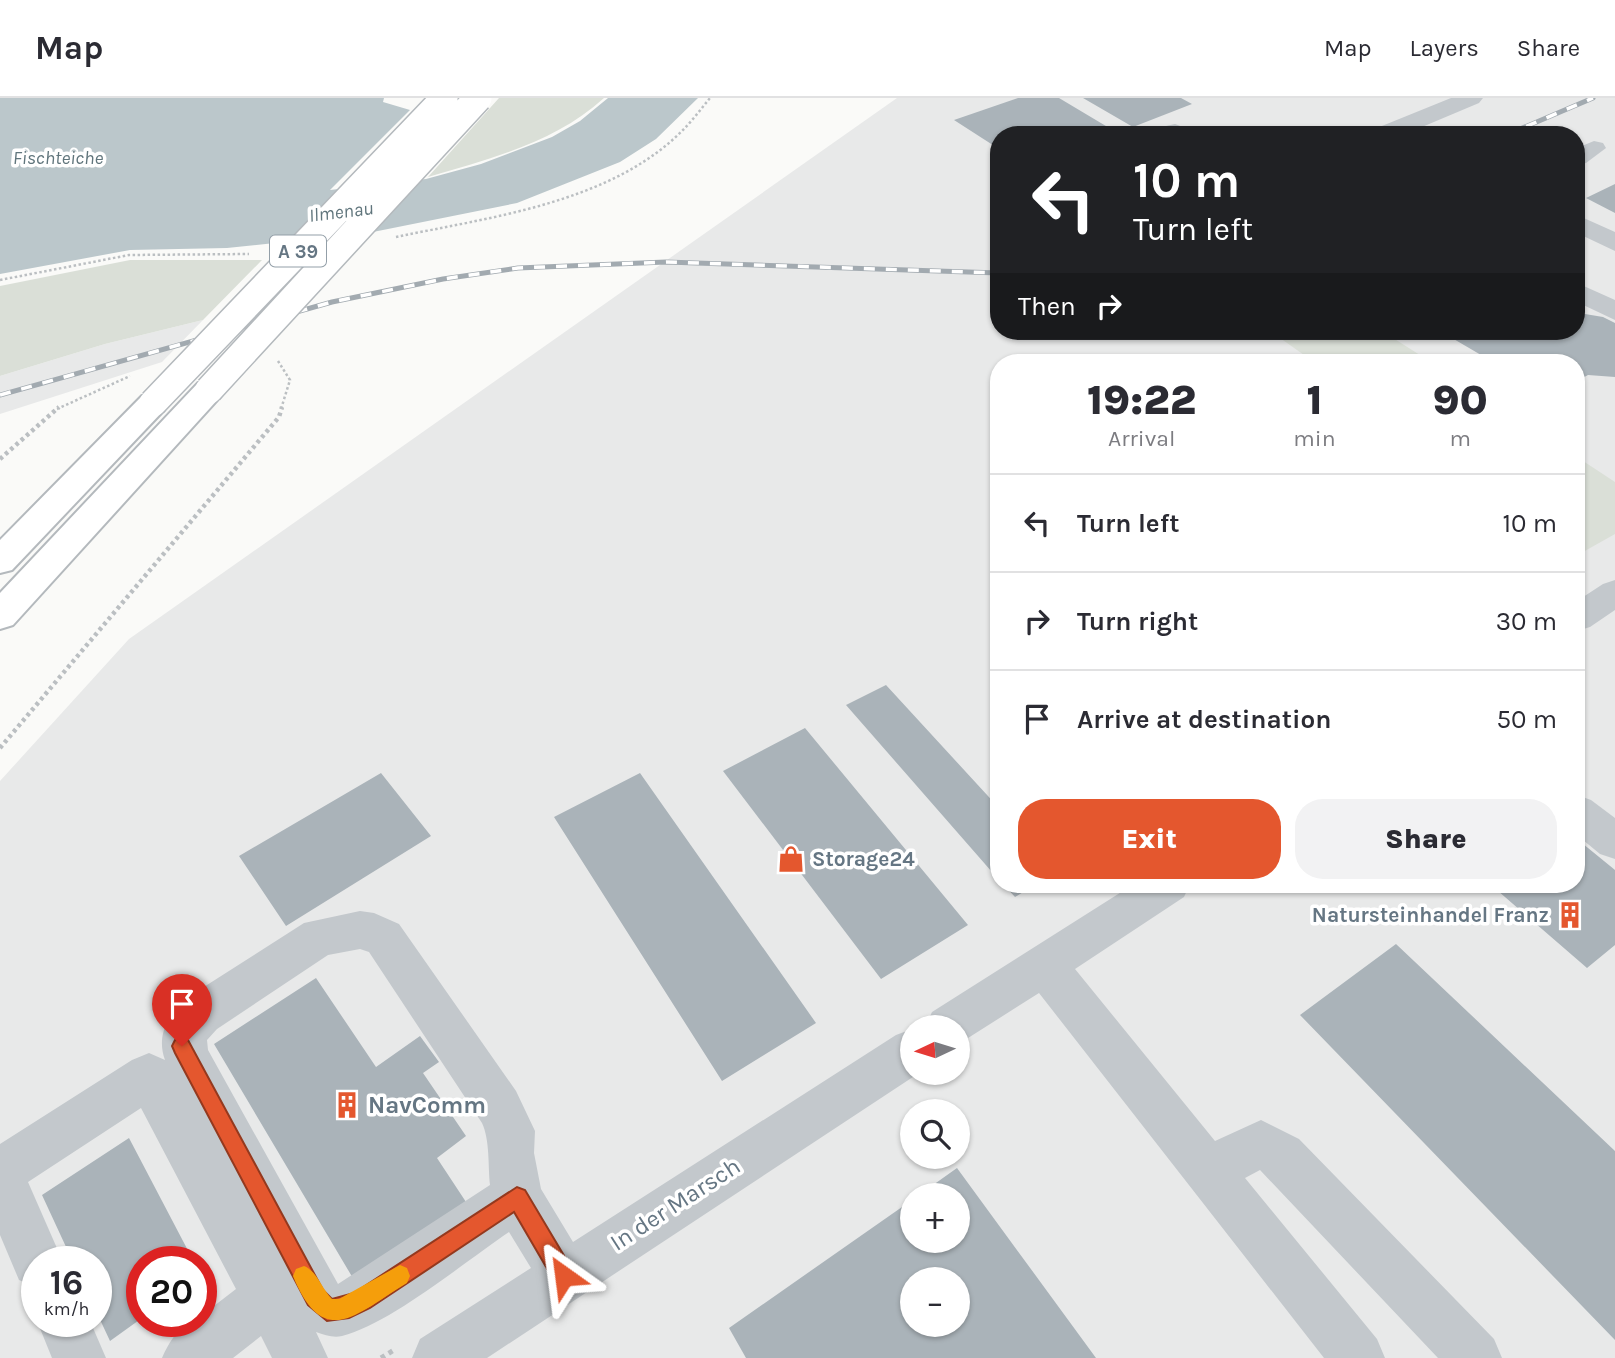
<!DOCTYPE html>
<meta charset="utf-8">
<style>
:root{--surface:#fff;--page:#f2f2f3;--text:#2b2b33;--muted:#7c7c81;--line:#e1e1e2;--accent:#e4572e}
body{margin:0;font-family:Karla,sans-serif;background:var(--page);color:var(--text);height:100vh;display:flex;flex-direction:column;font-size:26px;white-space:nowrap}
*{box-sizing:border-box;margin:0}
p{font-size:23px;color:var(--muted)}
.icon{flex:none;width:38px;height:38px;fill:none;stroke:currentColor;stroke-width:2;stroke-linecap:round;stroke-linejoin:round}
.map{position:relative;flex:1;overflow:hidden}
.sheet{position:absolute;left:990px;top:256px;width:595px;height:539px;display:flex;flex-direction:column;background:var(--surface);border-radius:28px;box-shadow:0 2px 5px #0004}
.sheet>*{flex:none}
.hud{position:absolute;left:990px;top:28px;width:595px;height:214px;border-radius:28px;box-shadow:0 2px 5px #0004;background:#202124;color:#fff;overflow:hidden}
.needle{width:46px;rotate:266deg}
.fabs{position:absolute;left:900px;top:917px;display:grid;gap:14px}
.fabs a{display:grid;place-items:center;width:70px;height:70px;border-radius:50%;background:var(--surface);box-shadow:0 2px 5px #0004;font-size:35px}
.speed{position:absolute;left:21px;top:1148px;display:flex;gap:14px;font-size:35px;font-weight:700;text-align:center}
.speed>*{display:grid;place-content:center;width:91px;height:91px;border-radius:50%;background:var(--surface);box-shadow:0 2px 5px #0004;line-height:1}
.speed small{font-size:18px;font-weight:400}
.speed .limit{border:10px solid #d22;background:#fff;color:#111}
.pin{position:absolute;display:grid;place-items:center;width:60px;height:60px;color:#fff;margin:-72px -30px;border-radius:50% 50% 50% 0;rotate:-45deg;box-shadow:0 0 7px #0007}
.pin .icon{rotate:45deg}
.me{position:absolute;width:77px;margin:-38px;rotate:329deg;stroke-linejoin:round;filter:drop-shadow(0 0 5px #0008)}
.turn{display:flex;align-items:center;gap:24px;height:147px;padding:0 28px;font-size:32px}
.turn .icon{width:91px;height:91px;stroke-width:2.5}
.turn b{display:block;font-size:49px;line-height:60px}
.then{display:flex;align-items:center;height:66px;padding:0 28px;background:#0003;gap:14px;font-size:26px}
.eta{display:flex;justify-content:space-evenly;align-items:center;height:119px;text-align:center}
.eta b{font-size:42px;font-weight:800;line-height:49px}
.button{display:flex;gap:14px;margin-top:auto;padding:14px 28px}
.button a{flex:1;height:80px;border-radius:28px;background:var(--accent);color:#fff;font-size:28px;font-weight:800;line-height:80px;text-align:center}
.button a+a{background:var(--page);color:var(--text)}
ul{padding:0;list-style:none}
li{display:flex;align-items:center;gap:21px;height:98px;padding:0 28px;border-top:2px solid var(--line)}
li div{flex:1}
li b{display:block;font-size:26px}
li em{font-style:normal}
header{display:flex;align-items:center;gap:42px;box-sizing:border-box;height:98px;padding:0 35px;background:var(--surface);border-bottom:2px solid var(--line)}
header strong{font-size:33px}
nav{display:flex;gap:38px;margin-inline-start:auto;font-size:24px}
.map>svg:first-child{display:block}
</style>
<header>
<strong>Map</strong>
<nav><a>Map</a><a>Layers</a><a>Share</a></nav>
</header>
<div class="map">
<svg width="1615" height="1260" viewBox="0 0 1615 1260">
<rect width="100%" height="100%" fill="#fafaf8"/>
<path fill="#e8e9e9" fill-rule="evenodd" d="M897 0H1615V1260H0V683L129 541ZM999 37H1577V233H999ZM999 264H1577V786H999ZM912 929H957V975H912ZM912 1013H957V1059H912ZM912 1097H957V1143H912ZM37 1164H96V1223H37ZM142 1164H201V1223H142ZM912 1181H957V1227H912Z
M203 222 162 264 0 316V278L105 246Z"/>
<path fill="#dadfd7" d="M499 0H604C556 44 490 61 428 79Z
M130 162H262L203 222 105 246 0 278V188Z
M1270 233H1382L1431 264H1314Z
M1577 359 1615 384V436L1583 454 1577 450Z"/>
<path fill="#bbc7cb" d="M0 0H384L383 4 410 12 330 92 426 81 481 66 552 39 580 23 608 0H698L656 41 620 64 517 105 368 135 227 150 130 152 0 176Z"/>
<path fill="#aab3b9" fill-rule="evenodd" d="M1018 0H1059L1121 37H999V51L954 22Z
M1083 0H1181L1192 6 1133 29Z
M1615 86V115L1586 100Z
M1579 215 1603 219 1615 225V279L1588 277 1577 283V264H1493L1440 233H1521L1533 240 1546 233H1577Z
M886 587 999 710V782L846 607Z
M805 630 968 827 881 881 723 673Z
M381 675 431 738 286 828 239 758Z
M640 675 816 925 722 983 554 719Z
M1577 741 1615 772V847L1587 870 1490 786H1577Z
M1003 786H1036L1015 799Z
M1396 846 1615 1053V1242L1300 917Z
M316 880 376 969 420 938 439 964 423 975 466 1038 437 1060 466 1104 357 1187 214 946Z
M129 1040 194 1164H142V1220L110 1243 96 1213V1164H73L42 1097Z
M957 1070 1096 1260H746L729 1230 912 1102V1143H957V1097H919ZM912 1181H957V1227H912Z"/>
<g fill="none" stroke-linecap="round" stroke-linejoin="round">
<defs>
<path id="highway" d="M209 283 220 285 224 292 220 299 13 527 0 531V495L198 285Z
M153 295 164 298 168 305 164 312 12 472 0 475V442L142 298Z"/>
</defs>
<use href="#highway" stroke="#b4b9bd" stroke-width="4"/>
<path stroke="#bbbfc2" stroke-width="2.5" stroke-dasharray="2.5 2.5" stroke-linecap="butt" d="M396 139C491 119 610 105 682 33 692 23 701 11 710 0
M0 182 129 157 249 156
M278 263 290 282 281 311
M57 311 130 278"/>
<path stroke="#bbbfc2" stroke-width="4.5" stroke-dasharray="3.5 3.5" stroke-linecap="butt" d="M0 361 59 309
M0 650 279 319 282 309"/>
<path stroke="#bbbfc2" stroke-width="5" stroke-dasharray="4.5 4.5" stroke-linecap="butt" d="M381 1260 394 1252"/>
<path fill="#c3c8cc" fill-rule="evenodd" d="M1451 0H1483L1479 5 1403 37H1369L1372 32Z
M1175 26 1191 32 1194 37H1166L1163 33 1166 28Z
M1594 43 1603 45 1606 50 1586 65 1577 67V50Z
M1577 117 1615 134V153L1577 135Z
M1577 185 1615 202V222L1577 204Z
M1615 482V512L1590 529 1577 533V503L1603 486Z
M1577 697 1591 702 1615 720V761L1600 756 1577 737Z
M1134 786H1190L1184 799 1075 871 1215 1043 1261 1022 1299 1041 1494 1241 1502 1260H1438L1260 1072 1245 1080 1377 1241 1385 1260H1324L1039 895 957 947V929H925L932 914Z
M360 813 374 815 399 826 516 993 535 1033 534 1055 541 1091 573 1144 896 937 912 931V975H919L487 1260H412L420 1241 531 1170 509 1134C466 1163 390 1226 342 1238 333 1240 325 1237 316 1234L328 1260H272L261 1238 233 1260H162C169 1244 181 1223 201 1223V1218L236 1191 141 1010 28 1084 63 1164H37V1190L19 1182 0 1137V1046L132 962 149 955 165 962C156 938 168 917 185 901L304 825ZM360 851 369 854 482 1025C490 1042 488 1068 490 1087L338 1186 208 952 207 942 217 931 328 857Z
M37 1223H90L106 1260H52Z"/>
<use href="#highway" fill="#fff" fill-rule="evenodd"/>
<defs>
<path id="rail" d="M1506 37 1593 0
M0 297 332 204 443 181 518 170 666 164 999 175"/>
</defs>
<use href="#rail" stroke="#a2aab0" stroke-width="5"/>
<use href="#rail" stroke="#fff" stroke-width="3.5" stroke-dasharray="11" stroke-linecap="butt"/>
<defs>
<path id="highway-bridge" d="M209 292 478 0
M153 305 444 1"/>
</defs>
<use href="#highway-bridge" stroke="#b4b9bd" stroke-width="30" stroke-linecap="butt"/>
<use href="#highway-bridge" stroke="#fff" stroke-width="27"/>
</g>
<path fill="#e4572e" stroke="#94391e" stroke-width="2" d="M182 939 188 942 323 1192 332 1201 354 1195 517 1089 525 1092 572 1171 575 1178 572 1186 564 1189 556 1186 514 1114 370 1210 349 1220 327 1223 308 1207 175 955 172 948 175 942Z"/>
<path fill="#f59e0b" d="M400 1167 407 1170 410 1178 407 1185C357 1215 324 1254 293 1178L296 1171 304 1168C317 1173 322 1191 332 1201H339Z"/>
<defs>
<symbol id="shop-bare" viewBox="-9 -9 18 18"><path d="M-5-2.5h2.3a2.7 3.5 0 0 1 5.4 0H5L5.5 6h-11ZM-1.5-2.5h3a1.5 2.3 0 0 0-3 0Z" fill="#e4572e" stroke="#fff" stroke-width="2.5" paint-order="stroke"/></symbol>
<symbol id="building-bare" viewBox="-9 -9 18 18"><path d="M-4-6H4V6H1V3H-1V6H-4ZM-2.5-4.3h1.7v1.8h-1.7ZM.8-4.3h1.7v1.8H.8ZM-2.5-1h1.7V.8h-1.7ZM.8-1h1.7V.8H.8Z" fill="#e4572e" stroke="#fff" stroke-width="2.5" paint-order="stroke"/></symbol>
</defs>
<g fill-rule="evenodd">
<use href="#shop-bare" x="772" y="742" width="38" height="38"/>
<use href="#building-bare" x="1551" y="798" width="38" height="38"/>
<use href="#building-bare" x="328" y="988" width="38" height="38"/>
</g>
<g text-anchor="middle" stroke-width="7" stroke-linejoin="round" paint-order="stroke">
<g font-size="19" font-style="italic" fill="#60757c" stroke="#fff">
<text x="58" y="66">Fischteiche</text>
<text transform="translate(341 113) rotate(-7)" y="7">Ilmenau</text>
</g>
<rect fill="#fff" stroke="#939fa8" stroke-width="2" x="270" y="137.5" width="56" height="31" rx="5"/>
<g font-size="19" font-weight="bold" fill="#657683">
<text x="298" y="160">A 39</text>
</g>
<g font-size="21" font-weight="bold" fill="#657683" stroke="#fff" text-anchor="start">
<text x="812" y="768">Storage24</text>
<text x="1549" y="824" text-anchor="end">Natursteinhandel Franz</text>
</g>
<g font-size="24" font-weight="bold" fill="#657683" stroke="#fff" text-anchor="start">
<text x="368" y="1015">NavComm</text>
</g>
<g font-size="24" fill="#657683" stroke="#fff">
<text transform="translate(675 1106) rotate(-33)" y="8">In der Marsch</text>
</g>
</g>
</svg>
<div class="fabs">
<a><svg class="needle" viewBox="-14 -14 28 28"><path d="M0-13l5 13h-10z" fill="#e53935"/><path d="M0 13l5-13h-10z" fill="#7c7c81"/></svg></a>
<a><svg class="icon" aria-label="search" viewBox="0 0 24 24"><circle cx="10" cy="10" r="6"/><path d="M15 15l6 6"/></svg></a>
<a>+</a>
<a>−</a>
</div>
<div class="speed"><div>16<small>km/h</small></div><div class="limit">20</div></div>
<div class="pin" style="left:182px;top:948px;background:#d93025"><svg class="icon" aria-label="arrive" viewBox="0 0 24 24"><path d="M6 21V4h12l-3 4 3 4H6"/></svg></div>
<svg class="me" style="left:564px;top:1178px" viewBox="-20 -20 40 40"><path d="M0-17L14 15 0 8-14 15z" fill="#e4572e" stroke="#fff" stroke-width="4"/></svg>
<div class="hud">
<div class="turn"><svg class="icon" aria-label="left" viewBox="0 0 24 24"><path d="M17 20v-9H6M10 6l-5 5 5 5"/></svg><div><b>10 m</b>Turn left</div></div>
<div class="then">Then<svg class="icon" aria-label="right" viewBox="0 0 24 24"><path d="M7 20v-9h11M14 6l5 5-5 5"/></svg></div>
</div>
<section class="sheet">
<div class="eta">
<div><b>19:22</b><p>Arrival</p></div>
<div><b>1</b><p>min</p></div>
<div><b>90</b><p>m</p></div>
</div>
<ul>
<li><svg class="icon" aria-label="left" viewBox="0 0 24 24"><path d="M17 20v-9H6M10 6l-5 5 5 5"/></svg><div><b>Turn left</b></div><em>10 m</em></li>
<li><svg class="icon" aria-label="right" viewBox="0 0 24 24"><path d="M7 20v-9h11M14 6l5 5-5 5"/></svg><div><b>Turn right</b></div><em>30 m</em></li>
<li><svg class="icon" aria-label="arrive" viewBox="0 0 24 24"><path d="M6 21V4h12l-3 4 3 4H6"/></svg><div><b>Arrive at destination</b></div><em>50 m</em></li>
</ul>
<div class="button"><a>Exit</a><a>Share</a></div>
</section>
</div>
